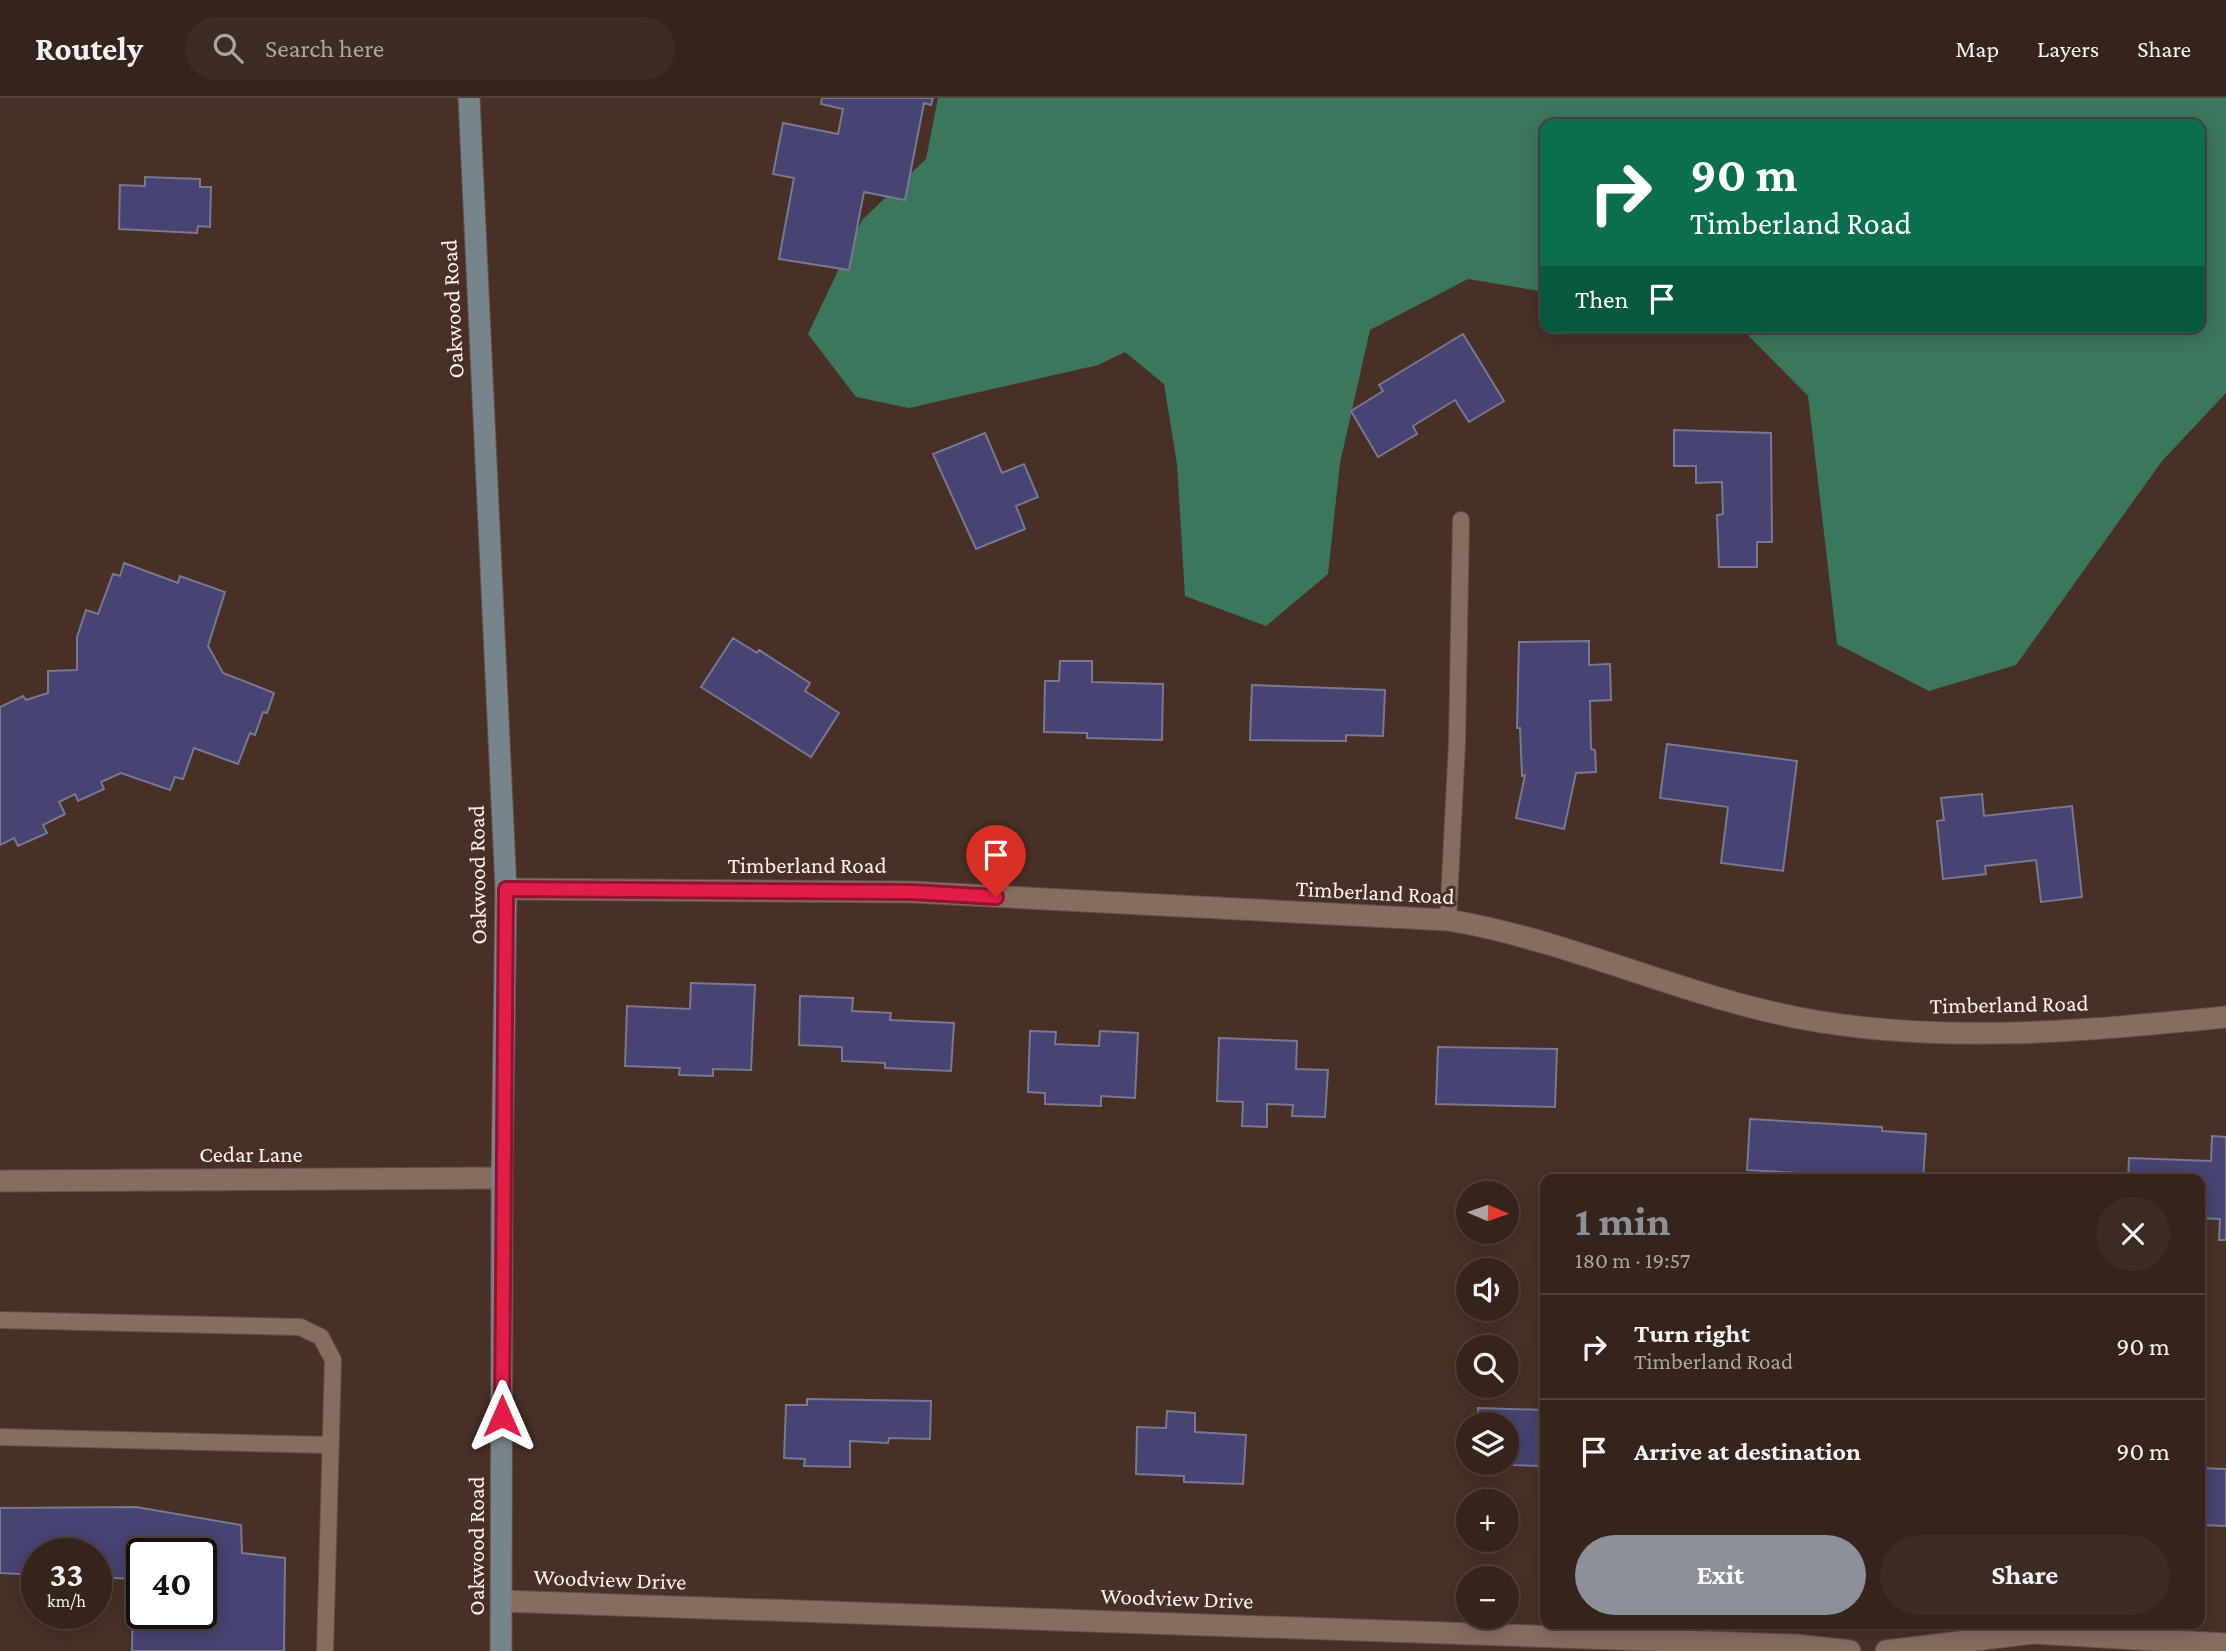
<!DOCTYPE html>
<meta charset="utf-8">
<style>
:root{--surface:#36241c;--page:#3d2c25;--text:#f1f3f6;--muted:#aaa4a3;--line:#50413b;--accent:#8c9099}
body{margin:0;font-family:"Crimson Pro",serif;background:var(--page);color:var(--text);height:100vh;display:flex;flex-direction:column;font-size:26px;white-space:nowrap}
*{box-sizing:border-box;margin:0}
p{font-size:23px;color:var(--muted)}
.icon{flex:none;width:38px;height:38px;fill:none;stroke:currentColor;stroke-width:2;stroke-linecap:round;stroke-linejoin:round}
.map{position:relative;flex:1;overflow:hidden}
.details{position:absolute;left:1540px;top:1076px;width:665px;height:455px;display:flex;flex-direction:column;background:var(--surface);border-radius:14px;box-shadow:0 4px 18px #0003,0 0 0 2px var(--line)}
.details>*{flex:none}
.hud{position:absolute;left:1540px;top:21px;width:665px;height:214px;border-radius:14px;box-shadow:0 4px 18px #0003,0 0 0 2px var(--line);background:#0b6e4f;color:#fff;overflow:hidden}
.needle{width:46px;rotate:92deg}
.controls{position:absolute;left:1456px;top:1083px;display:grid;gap:14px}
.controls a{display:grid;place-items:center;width:63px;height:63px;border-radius:50%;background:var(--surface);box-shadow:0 4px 18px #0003,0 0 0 2px var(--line);font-size:35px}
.speed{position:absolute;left:21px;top:1440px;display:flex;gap:14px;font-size:35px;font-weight:700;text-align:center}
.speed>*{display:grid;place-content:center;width:91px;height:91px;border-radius:50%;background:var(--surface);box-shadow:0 4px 18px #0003,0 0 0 2px var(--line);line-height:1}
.speed small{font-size:18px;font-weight:400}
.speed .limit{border:4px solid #111;border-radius:10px;background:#fff;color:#111}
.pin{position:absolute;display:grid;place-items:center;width:60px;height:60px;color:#fff;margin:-72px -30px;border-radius:50% 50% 50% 0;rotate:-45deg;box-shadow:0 0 7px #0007}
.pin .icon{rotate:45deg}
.me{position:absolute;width:77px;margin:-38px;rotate:0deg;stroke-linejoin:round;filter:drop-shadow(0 0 5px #0008)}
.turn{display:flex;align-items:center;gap:24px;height:147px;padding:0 35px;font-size:32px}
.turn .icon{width:91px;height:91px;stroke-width:2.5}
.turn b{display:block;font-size:49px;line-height:60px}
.then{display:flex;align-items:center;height:66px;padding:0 35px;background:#0003;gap:14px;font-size:26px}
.round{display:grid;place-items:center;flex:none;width:74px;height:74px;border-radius:37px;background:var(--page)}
.head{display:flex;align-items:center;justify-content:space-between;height:119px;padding:0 35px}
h1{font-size:42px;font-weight:700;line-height:52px;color:var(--accent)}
.cta{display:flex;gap:14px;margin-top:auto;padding:14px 35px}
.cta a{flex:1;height:80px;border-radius:42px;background:var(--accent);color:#fff;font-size:28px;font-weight:700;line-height:80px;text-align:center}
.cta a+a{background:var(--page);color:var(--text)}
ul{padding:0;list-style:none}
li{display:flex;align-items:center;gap:21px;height:105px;padding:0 35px;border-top:2px solid var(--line)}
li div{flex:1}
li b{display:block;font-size:26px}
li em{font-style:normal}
header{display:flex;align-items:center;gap:42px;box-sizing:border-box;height:98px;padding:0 35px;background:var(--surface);border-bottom:2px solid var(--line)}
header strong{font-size:33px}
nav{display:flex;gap:38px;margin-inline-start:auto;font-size:24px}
.search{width:490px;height:63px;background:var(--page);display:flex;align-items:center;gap:18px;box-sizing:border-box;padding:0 24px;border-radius:38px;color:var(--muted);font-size:26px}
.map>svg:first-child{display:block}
</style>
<header>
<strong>Routely</strong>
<div class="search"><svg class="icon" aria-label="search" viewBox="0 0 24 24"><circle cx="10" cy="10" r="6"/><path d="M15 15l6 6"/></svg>Search here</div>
<nav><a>Map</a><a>Layers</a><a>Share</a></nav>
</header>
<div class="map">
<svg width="2226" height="1553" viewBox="0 0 2226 1553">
<rect width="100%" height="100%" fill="#483026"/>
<path fill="#3b775c" d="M938 0H2226V295L2162 363 2016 567 1929 593 1837 546 1808 298 1740 229H2200V26H1545V194L1468 181 1370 232 1340 365 1328 476 1266 528 1185 498 1177 366 1164 286 1125 254 1098 267 909 310 856 299 808 236 862 122 926 61Z"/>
<path fill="#474372" stroke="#787892" stroke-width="2" fill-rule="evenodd" d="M822 0H933L931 7 924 5 905 102 864 94 849 172 779 161 794 80 773 76 783 25 838 36 843 11 821 6Z
M145 79 200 81V89H211L210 129 198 128 197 135 119 131 120 87 145 88Z
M1463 236 1504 303 1469 324 1455 302 1413 328 1417 336 1378 359 1351 313 1383 293 1379 287Z
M1674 332 1771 335 1772 444H1757V469H1719L1717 417 1723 416 1722 384 1696 385V368H1674Z
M985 335 1002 375 1024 366 1038 399 1016 408 1025 431 976 451 933 356Z
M124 465 178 485 180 478 225 494 208 548 223 575 274 595 267 615 263 614 255 637 250 635 238 666 194 650 183 681 175 679 170 692 121 675 101 684 104 691 78 703 75 696 59 704 65 716 43 727 47 735 18 748 14 740 0 747V609L23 598 26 602 48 595V573L77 572V539L86 512 98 516 113 476 120 478Z
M733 540 757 555 759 552 810 585 805 593 839 615 811 659 701 589Z
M1589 543V567L1610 566 1611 602 1590 603 1591 651 1595 652 1596 674 1576 675 1564 731 1516 720 1525 677 1522 678 1520 630H1517L1519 544Z
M1060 563H1092V584L1163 586 1162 642 1087 640V635L1044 634 1045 583H1059Z
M1252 587 1385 592 1383 638 1346 637V643L1250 642Z
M1667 646 1797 663 1783 773 1721 765 1728 709 1660 700Z
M1982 696 1984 718 2072 708 2082 799 2041 804 2036 762 1985 768 1986 776 1943 781 1937 723 1944 722 1941 700Z
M691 885 755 887 751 972 713 971V978L679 977 680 970 625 968 627 908 690 911Z
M800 898 853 900 852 913 891 915 890 922 954 925 951 973 885 970V965L842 963V949L799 947Z
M1030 933 1056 934 1055 946 1099 948 1100 933 1138 935 1135 1000 1101 998V1008L1045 1006V995L1028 994Z
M1219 940 1297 943 1296 971 1328 972 1325 1019 1292 1018 1293 1007 1267 1006V1029L1242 1028 1243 1004 1217 1003Z
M1438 949 1557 951 1555 1009 1436 1006Z
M1750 1021 1882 1029V1033L1926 1036 1923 1082 1747 1072Z
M2212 1038 2226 1039V1142H2219L2220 1121 2200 1120V1082H2128L2129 1060 2211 1063Z
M807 1301 931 1303 930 1341 889 1340 888 1345 850 1343V1369L804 1368 805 1361 784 1360 786 1307H807Z
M1478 1310 1545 1312V1368L1476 1366 1507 1365V1326H1478Z
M1167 1313 1195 1315V1334L1246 1337 1243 1386 1184 1384V1378L1136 1376 1137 1329 1166 1330Z
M2200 1370 2226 1371V1428L2202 1427Z
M136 1409 241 1427 242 1455 285 1460 284 1553H132L133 1481 96 1479V1456H37V1477L0 1475V1410ZM142 1456H201V1516H142Z"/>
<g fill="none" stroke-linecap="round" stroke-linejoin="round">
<defs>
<path id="lane" d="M1448 822 1457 645 1461 422
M0 1222 300 1229 321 1239 333 1262 325 1553
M0 1339 330 1347"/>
<path id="street" d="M506 791 912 794 1448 822C1568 842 1680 897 1799 920 1940 947 2085 933 2226 919
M0 1083 502 1080
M502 1503 1796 1547 1850 1553
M1886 1553 2033 1535 2226 1546"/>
<path id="secondary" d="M469 0 506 791 502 1080 501 1553"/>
</defs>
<use href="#lane" stroke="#645048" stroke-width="18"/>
<use href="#street" stroke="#645048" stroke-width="23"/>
<use href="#secondary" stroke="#645048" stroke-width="23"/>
<use href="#lane" stroke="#886c60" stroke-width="16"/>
<use href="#street" stroke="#886c60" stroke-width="21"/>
<use href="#secondary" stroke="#78848c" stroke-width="21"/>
</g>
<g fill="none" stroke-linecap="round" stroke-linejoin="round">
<defs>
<path id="route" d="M502 1318 506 791 912 794 996 799"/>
</defs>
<use href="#route" stroke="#92132f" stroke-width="18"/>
<use href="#route" stroke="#e11d48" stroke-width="12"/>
</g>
<g text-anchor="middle" stroke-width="6" stroke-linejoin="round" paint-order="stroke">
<g font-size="23" fill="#fef1ec" stroke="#483026">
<text transform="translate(452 211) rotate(-93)" y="8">Oakwood Road</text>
<text x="807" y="775">Timberland Road</text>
<text transform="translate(477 777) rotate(-91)" y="8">Oakwood Road</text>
<text transform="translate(1375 794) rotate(3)" y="8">Timberland Road</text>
<text transform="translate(2009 906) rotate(-1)" y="8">Timberland Road</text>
<text x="251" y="1064">Cedar Lane</text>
<text transform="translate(476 1448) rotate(-90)" y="8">Oakwood Road</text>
<text transform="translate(610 1481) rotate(2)" y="8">Woodview Drive</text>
<text transform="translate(1177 1500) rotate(2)" y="8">Woodview Drive</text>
</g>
</g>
</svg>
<div class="controls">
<a><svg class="needle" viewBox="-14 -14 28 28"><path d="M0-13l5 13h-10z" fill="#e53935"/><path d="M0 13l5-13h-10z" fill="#aaa4a3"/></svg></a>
<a><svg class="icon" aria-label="sound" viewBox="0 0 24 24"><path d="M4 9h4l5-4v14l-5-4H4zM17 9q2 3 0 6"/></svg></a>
<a><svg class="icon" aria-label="search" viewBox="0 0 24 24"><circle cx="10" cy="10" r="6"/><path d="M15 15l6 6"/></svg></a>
<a><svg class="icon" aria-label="layers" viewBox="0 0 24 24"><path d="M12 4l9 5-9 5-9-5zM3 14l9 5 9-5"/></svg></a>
<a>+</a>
<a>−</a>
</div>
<div class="speed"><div>33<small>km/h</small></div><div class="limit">40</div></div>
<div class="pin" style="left:996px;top:799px;background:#d93025"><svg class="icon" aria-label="arrive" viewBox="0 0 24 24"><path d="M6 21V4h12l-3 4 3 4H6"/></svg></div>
<svg class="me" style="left:502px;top:1318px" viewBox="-20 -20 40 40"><path d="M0-17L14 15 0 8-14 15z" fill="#e11d48" stroke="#fff" stroke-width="4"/></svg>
<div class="hud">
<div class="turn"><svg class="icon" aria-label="right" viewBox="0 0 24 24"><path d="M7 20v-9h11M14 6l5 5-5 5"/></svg><div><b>90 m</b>Timberland Road</div></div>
<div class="then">Then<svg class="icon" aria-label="arrive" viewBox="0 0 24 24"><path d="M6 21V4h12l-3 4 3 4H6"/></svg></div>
</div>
<section class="details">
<div class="head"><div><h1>1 min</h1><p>180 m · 19:57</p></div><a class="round"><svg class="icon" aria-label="close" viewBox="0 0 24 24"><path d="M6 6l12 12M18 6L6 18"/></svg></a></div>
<ul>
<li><svg class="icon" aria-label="right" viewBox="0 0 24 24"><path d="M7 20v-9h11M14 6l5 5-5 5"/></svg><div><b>Turn right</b><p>Timberland Road</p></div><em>90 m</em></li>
<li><svg class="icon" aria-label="arrive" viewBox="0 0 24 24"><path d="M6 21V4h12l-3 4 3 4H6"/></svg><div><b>Arrive at destination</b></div><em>90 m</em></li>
</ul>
<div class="cta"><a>Exit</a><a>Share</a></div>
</section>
</div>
